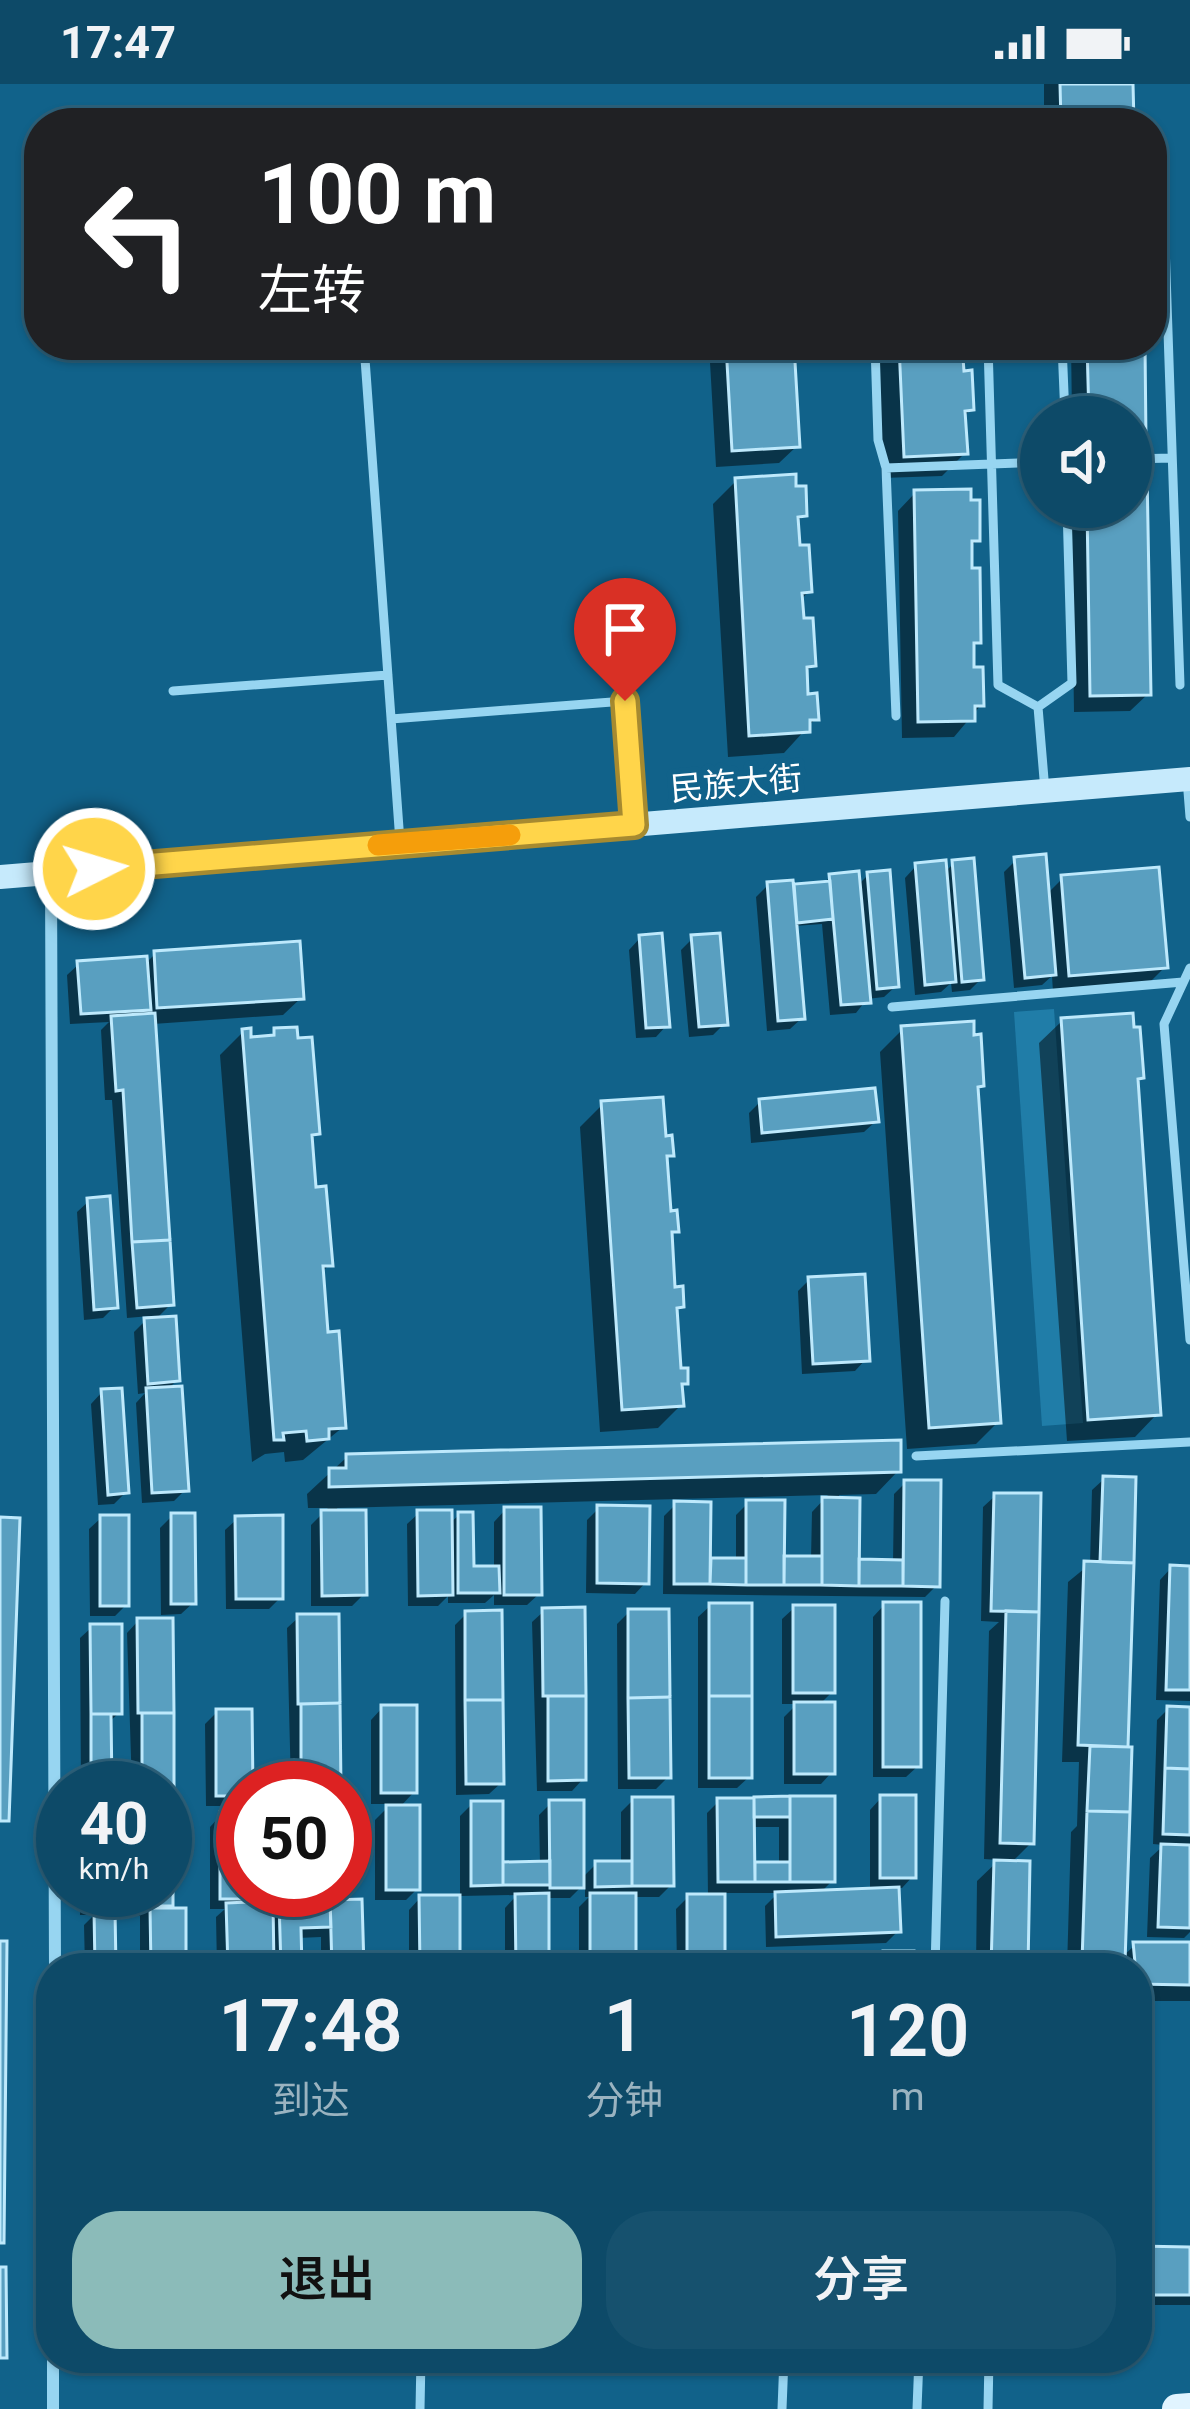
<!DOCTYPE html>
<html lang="zh">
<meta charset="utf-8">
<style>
:root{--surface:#0d4a68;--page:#16516e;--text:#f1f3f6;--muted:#9ab3c0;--line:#2d627c;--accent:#8bbbb9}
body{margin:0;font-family:Roboto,"Noto Sans SC",sans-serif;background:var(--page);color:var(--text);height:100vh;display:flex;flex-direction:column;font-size:45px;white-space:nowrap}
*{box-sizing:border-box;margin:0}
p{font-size:39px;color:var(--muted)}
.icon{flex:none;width:66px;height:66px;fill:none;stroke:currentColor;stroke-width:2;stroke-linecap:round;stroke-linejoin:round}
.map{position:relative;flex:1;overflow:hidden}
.sheet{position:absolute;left:36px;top:1869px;width:1116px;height:420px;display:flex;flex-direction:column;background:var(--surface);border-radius:48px;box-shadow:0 3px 9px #0004,0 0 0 3px var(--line)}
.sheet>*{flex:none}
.banner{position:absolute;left:24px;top:24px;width:1143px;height:252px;border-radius:48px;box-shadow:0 3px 9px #0004,0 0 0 3px var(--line);background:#202124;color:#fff;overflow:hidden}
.fabs{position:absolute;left:1020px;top:312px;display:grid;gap:24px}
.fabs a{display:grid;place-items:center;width:132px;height:132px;border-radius:50%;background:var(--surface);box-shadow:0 3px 9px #0004,0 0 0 3px var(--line);font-size:60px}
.speed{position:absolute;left:36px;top:1677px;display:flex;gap:24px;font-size:60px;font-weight:700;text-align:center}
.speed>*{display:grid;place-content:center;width:156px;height:156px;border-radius:50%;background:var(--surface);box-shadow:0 3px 9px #0004,0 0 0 3px var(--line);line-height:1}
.speed small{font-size:30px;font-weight:400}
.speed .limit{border:18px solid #d22;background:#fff;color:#111}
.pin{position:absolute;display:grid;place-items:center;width:102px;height:102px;color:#fff;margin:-123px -51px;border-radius:50% 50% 50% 0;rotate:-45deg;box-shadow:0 0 12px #0007}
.pin .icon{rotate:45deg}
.me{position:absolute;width:132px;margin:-66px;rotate:85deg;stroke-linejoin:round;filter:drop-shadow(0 0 9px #0008)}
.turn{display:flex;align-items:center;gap:42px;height:252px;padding:0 36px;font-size:54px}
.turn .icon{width:156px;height:156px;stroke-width:2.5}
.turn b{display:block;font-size:84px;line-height:102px}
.eta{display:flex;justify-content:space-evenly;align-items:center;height:204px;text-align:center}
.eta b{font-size:72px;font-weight:600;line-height:84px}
.primary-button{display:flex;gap:24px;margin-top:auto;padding:24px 36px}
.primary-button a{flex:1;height:138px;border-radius:48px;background:var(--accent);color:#111;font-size:48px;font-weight:600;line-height:138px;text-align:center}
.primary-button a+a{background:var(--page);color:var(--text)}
.status{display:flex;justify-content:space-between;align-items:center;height:84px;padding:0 60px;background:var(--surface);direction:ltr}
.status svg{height:33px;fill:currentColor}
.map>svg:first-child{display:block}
</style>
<div class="status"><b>17:47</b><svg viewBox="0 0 49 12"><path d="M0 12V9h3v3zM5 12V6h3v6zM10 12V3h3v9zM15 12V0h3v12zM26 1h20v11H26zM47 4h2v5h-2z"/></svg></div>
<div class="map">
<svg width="1190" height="2325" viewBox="0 0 1190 2325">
<rect width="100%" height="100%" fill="#11628a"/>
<path fill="#207da8" d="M1054 925 1083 1339 1042 1342 1014 928Z"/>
<path fill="#0007" fill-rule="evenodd" d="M1044 0H1130L1131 39H1044Z
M709 261H791L797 362 779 379 716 383Z
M876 261H959L961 290 971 325 963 334 965 369 942 392 882 394Z
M1071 261H1142L1143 356 1131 368V333H1072Z
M1131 390 1148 610 1130 627 1074 628 1071 423H1131Z
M736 397 804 431 795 440 809 507 800 517 813 581 804 590 805 613 816 634 784 669 728 673 713 420Z
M915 409 968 419 977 456 969 464 978 558 971 566 981 621 954 653 902 654 898 427Z
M1016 776 1047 810 1063 794 1165 883 1148 900 1053 908 1052 892 1042 901 1014 904 1004 788Z
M954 779 981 895 970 906 952 908 951 899 941 908 915 911 905 794 916 782 944 789Z
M868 791 896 902 884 913 867 915 856 929 830 931 822 840 794 842 802 934 790 945 767 947 756 813 768 801 791 807 795 803 822 801 831 792 858 801Z
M640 854 667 941 656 953 636 954 629 866Z
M693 854 724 940 713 951 689 953 681 866Z
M155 870 301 914 283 931 153 940 171 1220 155 1236 177 1296 167 1306 185 1406 174 1417 142 1419 136 1319 145 1309 138 1310 134 1248 150 1232 127 1234 112 1016H105L101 946 109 938 70 940 67 891 79 880H145Z
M1062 937 1141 993 1135 999 1157 1330 1135 1353 1067 1357 1039 959Z
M903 945 981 1001 975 1007 998 1338 976 1360 907 1365 880 968Z
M275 947 317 1049 310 1056 314 1106 330 1180 320 1190 325 1251 343 1343 303 1376 285 1378 284 1368 265 1370 252 1378 220 971 243 948 248 956 268 955Z
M760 1018 876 1037 864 1048 751 1059 749 1029Z
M603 1020 663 1055 671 1071 664 1077 668 1130 676 1147 669 1153 673 1206 681 1222 675 1228 679 1287 685 1298 679 1304 681 1321 658 1344 600 1348 580 1043Z
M89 1117 114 1223 103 1234 84 1236 77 1128Z
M809 1196 866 1275 855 1287 802 1290 798 1207Z
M102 1308 126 1408 114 1420 98 1421 91 1320Z
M347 1373 898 1387 876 1410 839 1411 856 1478 893 1479 894 1410 905 1399 937 1501 925 1513 663 1510 664 1432 679 1417 708 1477H736V1431L748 1419 781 1475H811L812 1428 828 1411 337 1424 364 1510 352 1522H311V1441L328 1424H308L307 1410Z
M1104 1395 1133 1396 1122 1873 1135 1861H1190V1917H1137V1884H1067L1071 1748 1077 1742 1079 1678H1062L1068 1498 1090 1480 1092 1406Z
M995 1412 1031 1759 1010 1780 1025 1884H976L977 1797 999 1776 984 1775 989 1547 999 1538 981 1537 983 1423Z
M599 1424 646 1498 635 1510 586 1509 587 1436Z
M505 1426 539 1510 527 1521H494V1511L485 1519H448V1512L438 1522H408L407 1440 419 1429 449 1440 459 1431 471 1485H494V1438Z
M172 1432 193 1519 181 1530 161 1531 160 1444Z
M101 1434 126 1521 115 1532H90L89 1445Z
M237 1435 280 1514 269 1525H226L225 1446Z
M1171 1484 1190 1485V1617L1156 1616 1160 1496Z
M884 1521 918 1682 906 1693H873V1533Z
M710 1522 749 1693 737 1704H698V1533Z
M794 1524 832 1608 819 1621 832 1688 821 1700H784V1633L797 1620H782V1535Z
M544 1527 583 1695 572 1707H537L532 1538Z
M629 1528 668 1693 656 1705H618L617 1540Z
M466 1530 501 1699 489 1710 456 1711 455 1541Z
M299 1533H336L338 1704H291L287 1544Z
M138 1537 171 1720 165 1727V1704H132L127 1549Z
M92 1543 119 1629 108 1639 109 1704H81L80 1554Z
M382 1624 414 1708 399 1724 417 1805 406 1816H375V1736L391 1720H371V1636Z
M1168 1625 1190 1626V1760L1187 1764H1190V1848L1184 1854 1147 1853 1150 1774 1164 1761 1153 1760 1157 1636Z
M217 1628 250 1704H243V1717L238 1722H206L205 1640Z
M881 1714 913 1792 902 1804H896L898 1847 886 1859 766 1863 765 1822 778 1809H722V1884H677L676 1825 688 1813H708L707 1729 719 1717 832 1715V1797L820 1809 870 1807V1726ZM751 1743H779V1781H752Z
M633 1716 671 1801 659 1813H633V1884H579V1823L589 1813H585V1799L570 1814H546V1884H505V1824L517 1811 460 1812V1732L472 1720 500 1781 540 1780 539 1731 551 1719 581 1795 596 1780H621V1728Z
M221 1731H243V1806H253V1813L245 1821 270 1831 280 1820H290V1806H338L327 1819 361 1884H321V1853L298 1854 299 1884H217L216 1833 225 1825H210V1743Z
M165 1736H170V1827L183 1884H140V1832H127V1816L112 1831 113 1884H85L84 1841 94 1831H80V1806H165Z
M420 1814 457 1884H409V1826Z
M884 1870 911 1884H873Z
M1137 2165 1190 2166V2221H1143V2209H1137Z"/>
<path fill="#599fc0" stroke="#bee9fc" stroke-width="3" d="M1060 0H1133L1134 39H1061Z
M952 32 953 39H889L888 35Z
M726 261H794L800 363 732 367Z
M899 261H962L964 287 972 286 974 326 965 327 968 370 904 373Z
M1087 261H1145L1146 357H1131V333H1089Z
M1131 387H1147L1151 611 1090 612 1087 423H1131Z
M796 390V402H806L807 432 798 433 800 461H809L812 508 802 509 804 534H813L816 582 807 583 808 610 817 609 819 636H810V648L749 652 735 394Z
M971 405V416H980V457H972V484H980L981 559H974V583H983L984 622H975V637L918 638 914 406Z
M1046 770 1056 891 1025 894 1014 773Z
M974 774 984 896 962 898 952 776Z
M946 776 956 898 925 901 915 779Z
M1159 783 1168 884 1069 892 1061 791Z
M890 786 899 903 877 905 867 788Z
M859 787 871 919 841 921 829 790Z
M793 796 805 935 778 937 767 798Z
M830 797 833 835 797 839 794 800Z
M662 849 670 943 646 944 639 851Z
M720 849 728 941 699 943 691 851Z
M300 857 304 915 157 924 154 867Z
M147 872 151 926 81 930 77 877Z
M155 929 170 1156 132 1158 123 1006 116 1007 111 932Z
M1133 929 1134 943H1140L1144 994 1138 995 1161 1331 1088 1336 1061 934Z
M974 937V951L981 950 984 1002 978 1003 1001 1339 929 1344 901 942Z
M297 943 298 954 312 953 320 1050 312 1051 316 1103 326 1102 333 1182H323L328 1248 339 1247 346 1344 329 1345V1355L307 1357 306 1347 283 1349 284 1356H274L242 945 251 944V953L274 951V944Z
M875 1004 879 1038 762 1049 759 1015Z
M663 1013 666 1052 672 1051 674 1072H667L671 1127 677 1126 679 1148H672L675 1203 683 1202 684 1223 677 1224 681 1284H688V1300H682L684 1322 622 1326 601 1017Z
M110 1112 118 1224 94 1226 87 1114Z
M170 1156 174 1221 137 1224 132 1158Z
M865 1190 870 1277 813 1280 808 1193Z
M176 1232 180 1297 148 1300 144 1234Z
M182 1302 189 1407 152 1409 146 1304Z
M122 1304 129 1409 108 1411 101 1305Z
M901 1356V1388L329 1403V1384H346V1370Z
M1103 1392 1136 1393 1134 1479 1100 1478Z
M904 1396H941L940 1503 903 1502Z
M994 1409H1041L1039 1528 991 1527Z
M822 1413 860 1414 859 1502 822 1501Z
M746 1416H785L784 1501H746Z
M674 1417 711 1418 710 1500H674Z
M597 1421 650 1422 649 1500 597 1499Z
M504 1423H541L542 1511H504Z
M321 1426H366L367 1511 322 1512Z
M417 1426H452L453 1511 418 1512Z
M458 1428H473L474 1482H499L500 1509H458Z
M171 1429H195L196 1520H171Z
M100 1431H129V1522H100Z
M283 1431V1515H236L235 1432Z
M0 1433 20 1434 9 1737H0Z
M784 1472H822V1501H784Z
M711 1474H746V1501L710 1500Z
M859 1475 903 1476V1502H859Z
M1084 1477 1134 1479 1128 1663 1078 1661Z
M1170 1481 1190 1482V1606H1166Z
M883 1518H921V1683H883Z
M709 1519H752V1612H709Z
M793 1521H835V1609H793Z
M585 1523 586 1612H543L542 1524Z
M628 1525H669L670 1613 628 1614Z
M502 1526 503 1616H465V1527Z
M1006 1527 1039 1528 1034 1760 1000 1759Z
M297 1530H339L340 1619 298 1620Z
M137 1534H173L174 1629H138Z
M90 1540H122V1630H91Z
M548 1612H586V1696L548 1697Z
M709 1612H752V1694H709Z
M670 1613 671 1694H629L628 1614Z
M465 1616H503L504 1700H466Z
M794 1618H835V1690H794Z
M340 1619 341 1704H301V1620Z
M381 1621H417V1709H381Z
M1167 1622 1190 1623V1685L1165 1684Z
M216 1625H252L253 1704H243V1712H216Z
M142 1629H174V1722H165V1704H142Z
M91 1630H111L112 1704H91Z
M1090 1662 1132 1663 1130 1728 1087 1727Z
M1165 1684 1190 1685V1751L1163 1750Z
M880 1711H916V1794H880Z
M790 1712V1733H754V1713Z
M790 1712H835V1798H790Z
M632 1713H673L674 1802H632Z
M717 1714H754L755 1798H718Z
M549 1716H584V1804H550Z
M471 1717H503V1801L471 1802Z
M386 1721H420V1806H386Z
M1087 1727 1130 1728 1125 1879 1082 1878Z
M220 1728H243V1806H256V1815H220Z
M165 1733H173V1822H138V1806H165Z
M1161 1760 1190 1761V1844L1158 1843Z
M994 1776 1030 1777 1028 1884H991Z
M550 1777V1801H503V1778Z
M595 1777H632V1802L595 1803Z
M755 1778H790V1798H755Z
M899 1803 901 1848 776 1853 775 1808Z
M90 1806H128V1820H90Z
M549 1809V1884H516L515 1810Z
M590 1809H636V1884H590Z
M687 1810H725V1884H687Z
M419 1811H460V1884H420Z
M362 1815 364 1884H332L330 1816Z
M330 1816 331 1843 301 1844 302 1884H281L279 1817Z
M273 1817 274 1884H228L226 1819Z
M150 1824H186V1884H151Z
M94 1826H115L116 1884H95Z
M0 1857H7L4 2159H0Z
M1133 1858H1190V1901L1137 1900Z
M883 1867H914V1884H883Z
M1137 2162 1190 2163V2211H1153V2199H1137Z
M0 2183H6L7 2274H0Z"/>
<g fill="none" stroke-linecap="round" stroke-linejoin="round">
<path stroke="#97d5f1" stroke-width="9" d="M1164 130 1180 601
M364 261 400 758
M875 261 878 356 886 384 896 632
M988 261 998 601 1038 623 1072 599 1067 423
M1062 261 1065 333
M1131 375 1172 374
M886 384 1041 378
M173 607 388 591
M1038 623 1045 707
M391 635 625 617 634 737
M1187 695 1190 733
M1190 884 1164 940 1190 1256
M892 923 1183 898
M916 1372 1190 1358
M935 1884 945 1517
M420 2325 421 2274
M782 2325 784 2274
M917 2325 919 2274
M988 2325 989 2274"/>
<path stroke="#97d5f1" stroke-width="12" d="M51 790 55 1884
M53 2325V2274"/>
<path stroke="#c6eafc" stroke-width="24" d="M0 793 1190 695"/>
<path stroke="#e1f4ff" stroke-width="30" d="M1177 2325 1190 2324"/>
</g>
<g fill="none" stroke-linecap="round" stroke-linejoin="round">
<defs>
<path id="route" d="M94 785 634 741 625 617"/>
</defs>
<use href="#route" stroke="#a68a30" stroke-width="30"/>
<use href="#route" stroke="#ffd54a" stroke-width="21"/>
<path stroke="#f59e0b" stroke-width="21" d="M378 761 510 751"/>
</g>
<g text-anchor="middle" stroke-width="12" stroke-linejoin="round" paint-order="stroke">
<g font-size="33" fill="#fff" stroke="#11628a">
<text transform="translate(736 699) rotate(-5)" y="12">民族大街</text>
</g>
</g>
</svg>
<div class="fabs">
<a><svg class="icon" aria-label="sound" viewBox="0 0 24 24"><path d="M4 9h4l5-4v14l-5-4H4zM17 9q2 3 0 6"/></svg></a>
</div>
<div class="speed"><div>40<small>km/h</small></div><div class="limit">50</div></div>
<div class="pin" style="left:625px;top:617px;background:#d93025"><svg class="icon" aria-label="arrive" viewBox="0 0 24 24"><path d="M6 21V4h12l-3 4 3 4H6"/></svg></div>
<svg class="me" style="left:94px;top:785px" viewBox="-20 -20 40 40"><circle r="17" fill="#ffd54a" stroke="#fff" stroke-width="3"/><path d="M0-11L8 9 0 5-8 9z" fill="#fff"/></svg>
<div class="banner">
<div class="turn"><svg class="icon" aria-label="left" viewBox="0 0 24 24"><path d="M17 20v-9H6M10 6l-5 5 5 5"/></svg><div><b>100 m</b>左转</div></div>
</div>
<section class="sheet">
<div class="eta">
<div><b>17:48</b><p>到达</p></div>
<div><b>1</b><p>分钟</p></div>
<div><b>120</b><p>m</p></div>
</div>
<div class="primary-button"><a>退出</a><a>分享</a></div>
</section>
</div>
